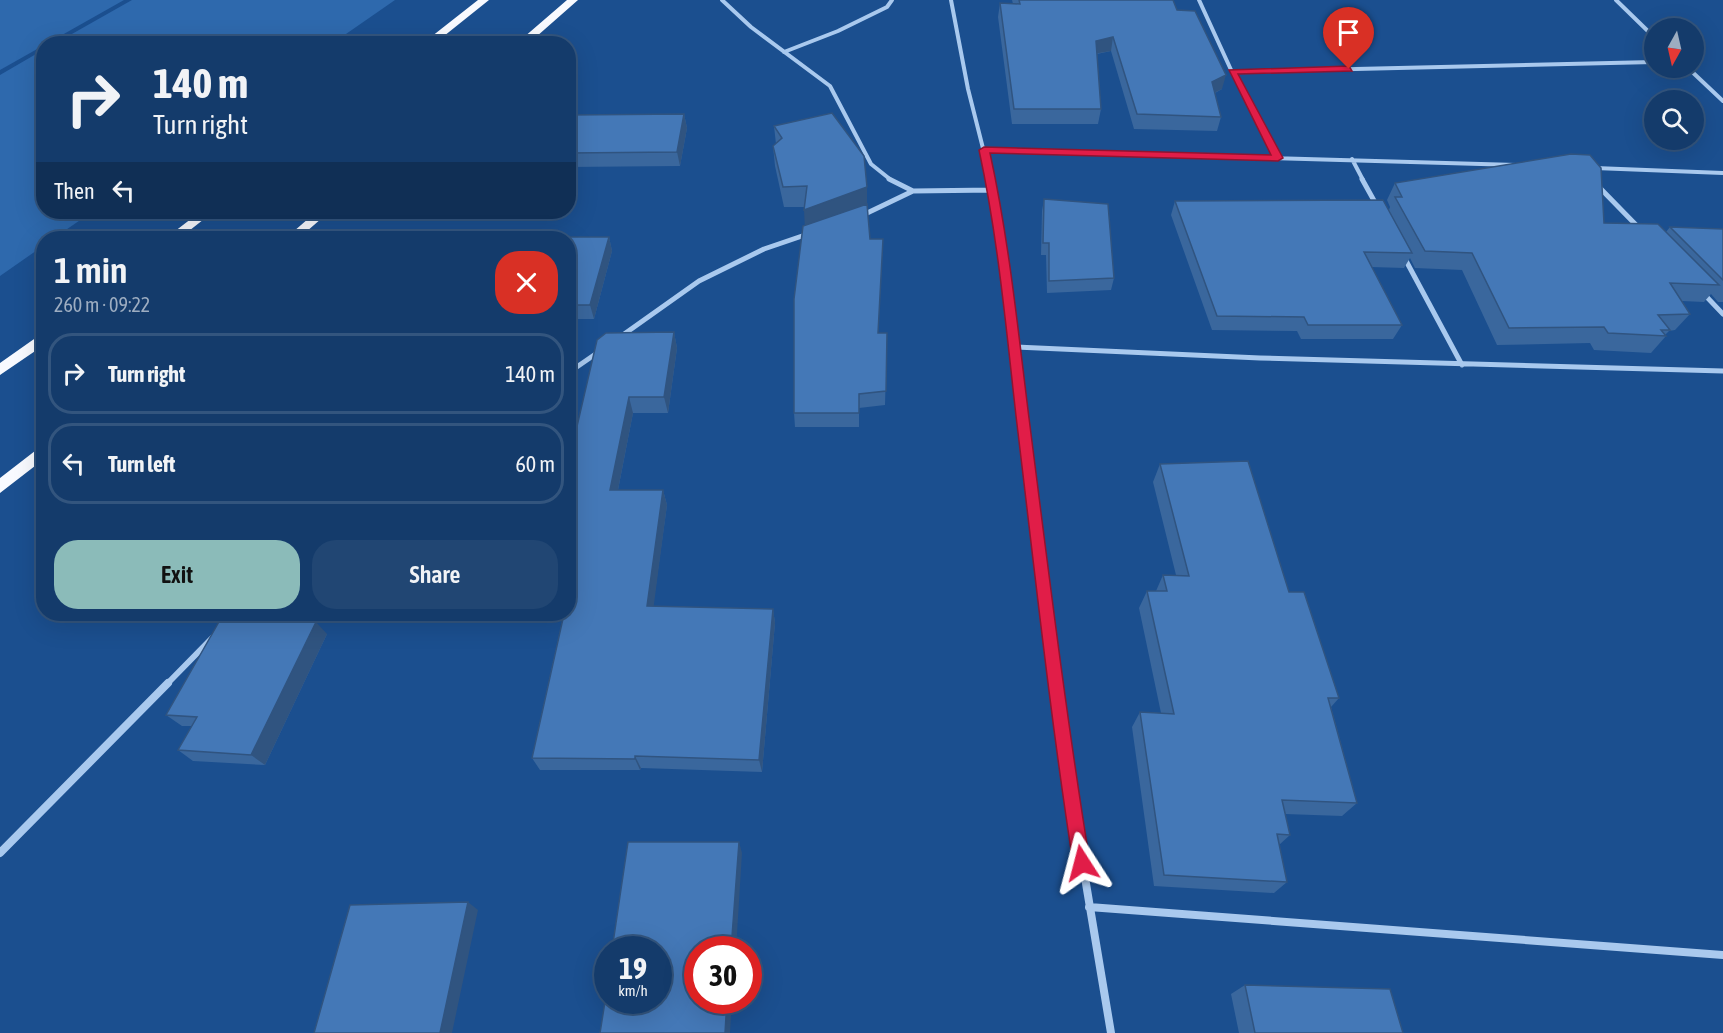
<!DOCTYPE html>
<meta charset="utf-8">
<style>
:root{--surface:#143b6b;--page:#214673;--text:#f1f3f6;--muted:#9dadc1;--line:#33557e;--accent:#8bbbb9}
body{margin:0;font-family:"Asap Condensed",sans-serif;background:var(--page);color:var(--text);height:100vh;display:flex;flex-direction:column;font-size:22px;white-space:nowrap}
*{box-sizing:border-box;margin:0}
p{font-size:20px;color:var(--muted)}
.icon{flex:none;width:33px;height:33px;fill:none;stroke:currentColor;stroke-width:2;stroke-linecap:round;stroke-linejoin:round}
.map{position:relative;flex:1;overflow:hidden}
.details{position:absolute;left:36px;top:231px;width:540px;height:390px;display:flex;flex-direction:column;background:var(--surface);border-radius:24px;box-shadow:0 6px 24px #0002,0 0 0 2px var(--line)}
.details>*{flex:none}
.banner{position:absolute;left:36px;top:36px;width:540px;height:183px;border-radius:24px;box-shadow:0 6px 24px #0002,0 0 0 2px var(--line);background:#143b6b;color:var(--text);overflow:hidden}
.needle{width:39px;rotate:188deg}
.buttons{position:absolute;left:1644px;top:18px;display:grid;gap:12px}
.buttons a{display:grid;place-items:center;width:60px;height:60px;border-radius:50%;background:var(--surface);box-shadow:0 6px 24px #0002,0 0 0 2px var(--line);font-size:30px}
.speed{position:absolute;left:594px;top:936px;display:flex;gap:12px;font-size:30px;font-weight:700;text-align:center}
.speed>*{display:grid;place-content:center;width:78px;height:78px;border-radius:50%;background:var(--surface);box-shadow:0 6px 24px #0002,0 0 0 2px var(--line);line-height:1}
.speed small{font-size:15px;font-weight:400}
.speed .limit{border:9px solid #d22;background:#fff;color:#111}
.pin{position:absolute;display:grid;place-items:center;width:51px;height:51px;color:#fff;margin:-62px -26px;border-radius:50% 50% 50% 0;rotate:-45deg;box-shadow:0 0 6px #0007}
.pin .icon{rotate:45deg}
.me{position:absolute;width:66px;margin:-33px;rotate:351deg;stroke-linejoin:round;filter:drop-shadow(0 0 4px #0008)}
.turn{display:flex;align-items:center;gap:21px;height:126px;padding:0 18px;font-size:27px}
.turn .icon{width:78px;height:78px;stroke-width:2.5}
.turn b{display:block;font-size:42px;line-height:51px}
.then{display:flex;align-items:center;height:57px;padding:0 18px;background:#0003;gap:12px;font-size:22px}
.round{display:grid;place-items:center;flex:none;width:63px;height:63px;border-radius:24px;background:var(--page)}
.overview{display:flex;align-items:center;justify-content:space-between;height:102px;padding:0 18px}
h1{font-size:36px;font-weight:600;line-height:45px}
.action{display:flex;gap:12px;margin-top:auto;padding:12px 18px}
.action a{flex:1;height:69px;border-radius:24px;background:var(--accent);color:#111;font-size:24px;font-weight:600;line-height:69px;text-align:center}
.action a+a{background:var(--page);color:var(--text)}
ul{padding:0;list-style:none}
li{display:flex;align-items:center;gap:18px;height:81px;margin:0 12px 9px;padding:0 6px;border:3px solid var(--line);border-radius:24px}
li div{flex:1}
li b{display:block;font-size:22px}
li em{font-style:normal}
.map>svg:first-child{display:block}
</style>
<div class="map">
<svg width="1723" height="1033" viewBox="0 0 1723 1033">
<rect width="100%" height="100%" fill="#1b4f8f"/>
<path fill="#2e69ad" d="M0 0H124L0 70Z
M132 0H395L333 43H56Z
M43 50 44 212H92L54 238H44L43 246 0 276V75Z"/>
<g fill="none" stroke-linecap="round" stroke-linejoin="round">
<path stroke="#a9c9ee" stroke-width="4" d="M722 0 751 27 830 86 871 164 891 180
M951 0 968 89 991 180
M1199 0 1232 72 1278 158
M1616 0 1654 37
M784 52 838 31 887 7 892 0
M1688 68 1723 101
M1232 72 1654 62
M984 150 1516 165
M1352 159 1363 180
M1595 168 1723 173"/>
<path stroke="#a9c9ee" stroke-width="5" d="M889 179 913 191 993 190
M990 179 1020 404
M1362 179 1377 206
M1598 186 1639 228
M863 215 913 191
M1404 257 1462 365
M1703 293 1723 314
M620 337 699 281 764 249 808 234
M1015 347 1260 358 1723 371
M568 373 600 351"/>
<path stroke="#a9c9ee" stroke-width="6" d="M1020 403 1055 684
M246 621 261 614
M167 684 215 635"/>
<path stroke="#a9c9ee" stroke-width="8" d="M1055 683 1064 752 1111 1033
M0 853 168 683
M1089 907 1723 955"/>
<path fill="#f8faff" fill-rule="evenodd" d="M478 0H489L434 44H422Z
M567 0H578L528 44H516Z
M200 212H213L180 238H166Z
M316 212H329L299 238H286Z
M44 332V345L0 375V363Z
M44 444V459L0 493V478Z"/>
</g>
<path fill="#3a679d" d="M1012 0H1173L1177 10 1222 89 1215 93 1221 117 1217 131 1134 129 1111 51 1097 54 1101 109 1098 124H1012L998 17 1000 3 1013 4Z
M684 114 687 128 680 166 568 167V115Z
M774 126 867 204 870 239H883L878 333H887L885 405 859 408V427H795L794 413 805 226V207H784L775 166 773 146 776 144Z
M1395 183 1604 223 1666 232 1670 227 1723 229V302H1718L1711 294 1704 302 1682 301 1690 314 1675 330 1669 331 1665 335 1666 336 1651 353 1594 350 1590 343 1497 345 1462 270 1415 268 1410 258 1404 268 1371 267 1402 325 1393 339H1301L1297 331 1212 330 1171 215 1175 201 1389 210 1390 207 1387 200Z
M1044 199 1114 278 1111 290 1047 293 1046 255H1041L1042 211Z
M609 237 612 251 594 319H568V238Z
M674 332 677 348 668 413H633L618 490H663L667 505 653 606 773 609 775 623 762 772 641 768 640 770H540L532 758 569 590H568V465Z
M1160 464 1289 592 1339 698 1331 707 1357 803 1342 816 1285 814 1290 835 1279 845 1287 882 1274 893 1154 886 1132 727 1140 712 1161 713 1139 608 1147 591H1156L1163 575H1176L1153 482Z
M327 634 265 765 193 761 178 750 192 726H182L166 715Z
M1245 985 1403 1033H1239L1231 994Z"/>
<path fill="#305480" d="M1113 37 1111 51 1093 54 1096 41Z
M1226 75 1222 89 1208 96 1212 82Z
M684 114 687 128 680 166 677 152Z
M867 187V208L805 230 804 210Z
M609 237 612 251 594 319 590 305Z
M674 332 677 348 668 413 664 397Z
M629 397 633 413 615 505 610 490Z
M663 490 667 505 652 619 647 606Z
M773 609 775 623 762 772 759 760Z
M316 622 327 634 265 765 251 755Z
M635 756 641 768 640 770 635 759Z
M739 842 742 853 736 950H731Z
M468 902 478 910 452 1033H440Z
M727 1000H732L730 1033H725Z"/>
<path fill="#4478b7" stroke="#305480" stroke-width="1.5" d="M1019 0H1173L1177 10 1195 11 1226 75 1212 82 1221 117 1137 114 1113 37 1096 41 1101 109H1014L1000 3 1020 4Z
M832 113 864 156 867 187 804 210 807 186 783 187 773 146 782 138 774 126Z
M684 114 677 152 568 153V115Z
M1571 154 1590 155 1601 168 1604 223 1658 224 1719 285 1670 283 1690 314 1658 315 1670 330H1661L1666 336 1608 333 1604 327 1509 328 1472 253 1425 251 1395 197H1402L1395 183Z
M1044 199 1108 204 1114 278 1049 281V243H1043Z
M1383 200 1412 253 1364 252 1402 325H1308L1304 317 1217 316 1175 201Z
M867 204 870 239H883L878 333H887L886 391 859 394V413H794V299L803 226Z
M1670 227 1723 229V280Z
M545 237H609L590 305H568V238H544Z
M674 332 664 397H629L610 490H663L647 606 773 609 759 760 635 756V759L532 758 564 614H568V594L573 575H568V465L597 340 606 333Z
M1248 461 1289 592H1304L1339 698H1328L1357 803 1282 800 1290 835 1277 834 1287 882 1164 875 1140 712 1174 714 1147 591H1167L1163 575 1189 576 1160 464Z
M229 616 316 622 251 755 178 750 197 717 166 715 220 620Z
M628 842H739L731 950H698V1000H727L725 1033H600L608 983V1000H658V950H612Z
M468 902 440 1033H314L350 905Z
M1245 985 1390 989 1403 1033H1255Z"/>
<path fill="#e11d48" stroke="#92132f" stroke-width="1.5" d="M1349 66 1352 71 1238 74 1283 158 1278 161 990 153C1009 240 1018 330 1029 418 1048 567 1066 715 1090 863L1088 869 1082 872 1075 869 1073 863C1050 715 1034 565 1016 416 1006 327 998 238 979 150L984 147 1271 155 1229 70Z"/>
</svg>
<div class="buttons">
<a><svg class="needle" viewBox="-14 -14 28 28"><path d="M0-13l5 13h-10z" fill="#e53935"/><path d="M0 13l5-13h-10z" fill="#9dadc1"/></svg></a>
<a><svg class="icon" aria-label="search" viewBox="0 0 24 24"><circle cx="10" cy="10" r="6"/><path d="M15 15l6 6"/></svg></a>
</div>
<div class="speed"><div>19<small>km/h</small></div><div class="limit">30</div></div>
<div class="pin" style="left:1349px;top:69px;background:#d93025"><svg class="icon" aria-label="arrive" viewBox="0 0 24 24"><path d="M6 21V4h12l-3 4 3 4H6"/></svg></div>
<svg class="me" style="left:1082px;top:863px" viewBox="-20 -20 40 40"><path d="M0-17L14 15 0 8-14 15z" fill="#e11d48" stroke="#fff" stroke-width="4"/></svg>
<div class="banner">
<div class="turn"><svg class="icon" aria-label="right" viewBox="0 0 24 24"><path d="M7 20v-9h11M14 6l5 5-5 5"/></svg><div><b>140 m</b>Turn right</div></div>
<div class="then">Then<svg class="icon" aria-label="left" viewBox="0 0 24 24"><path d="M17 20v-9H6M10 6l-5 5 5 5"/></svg></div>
</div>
<section class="details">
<div class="overview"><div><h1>1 min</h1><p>260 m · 09:22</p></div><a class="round" style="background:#d93025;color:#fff"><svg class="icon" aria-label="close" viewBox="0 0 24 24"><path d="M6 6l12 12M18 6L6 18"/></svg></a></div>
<ul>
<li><svg class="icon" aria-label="right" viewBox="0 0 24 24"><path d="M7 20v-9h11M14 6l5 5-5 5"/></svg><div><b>Turn right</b></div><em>140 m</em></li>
<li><svg class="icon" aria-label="left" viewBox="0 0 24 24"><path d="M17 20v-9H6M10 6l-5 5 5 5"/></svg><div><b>Turn left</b></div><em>60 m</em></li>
</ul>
<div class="action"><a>Exit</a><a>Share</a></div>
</section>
</div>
